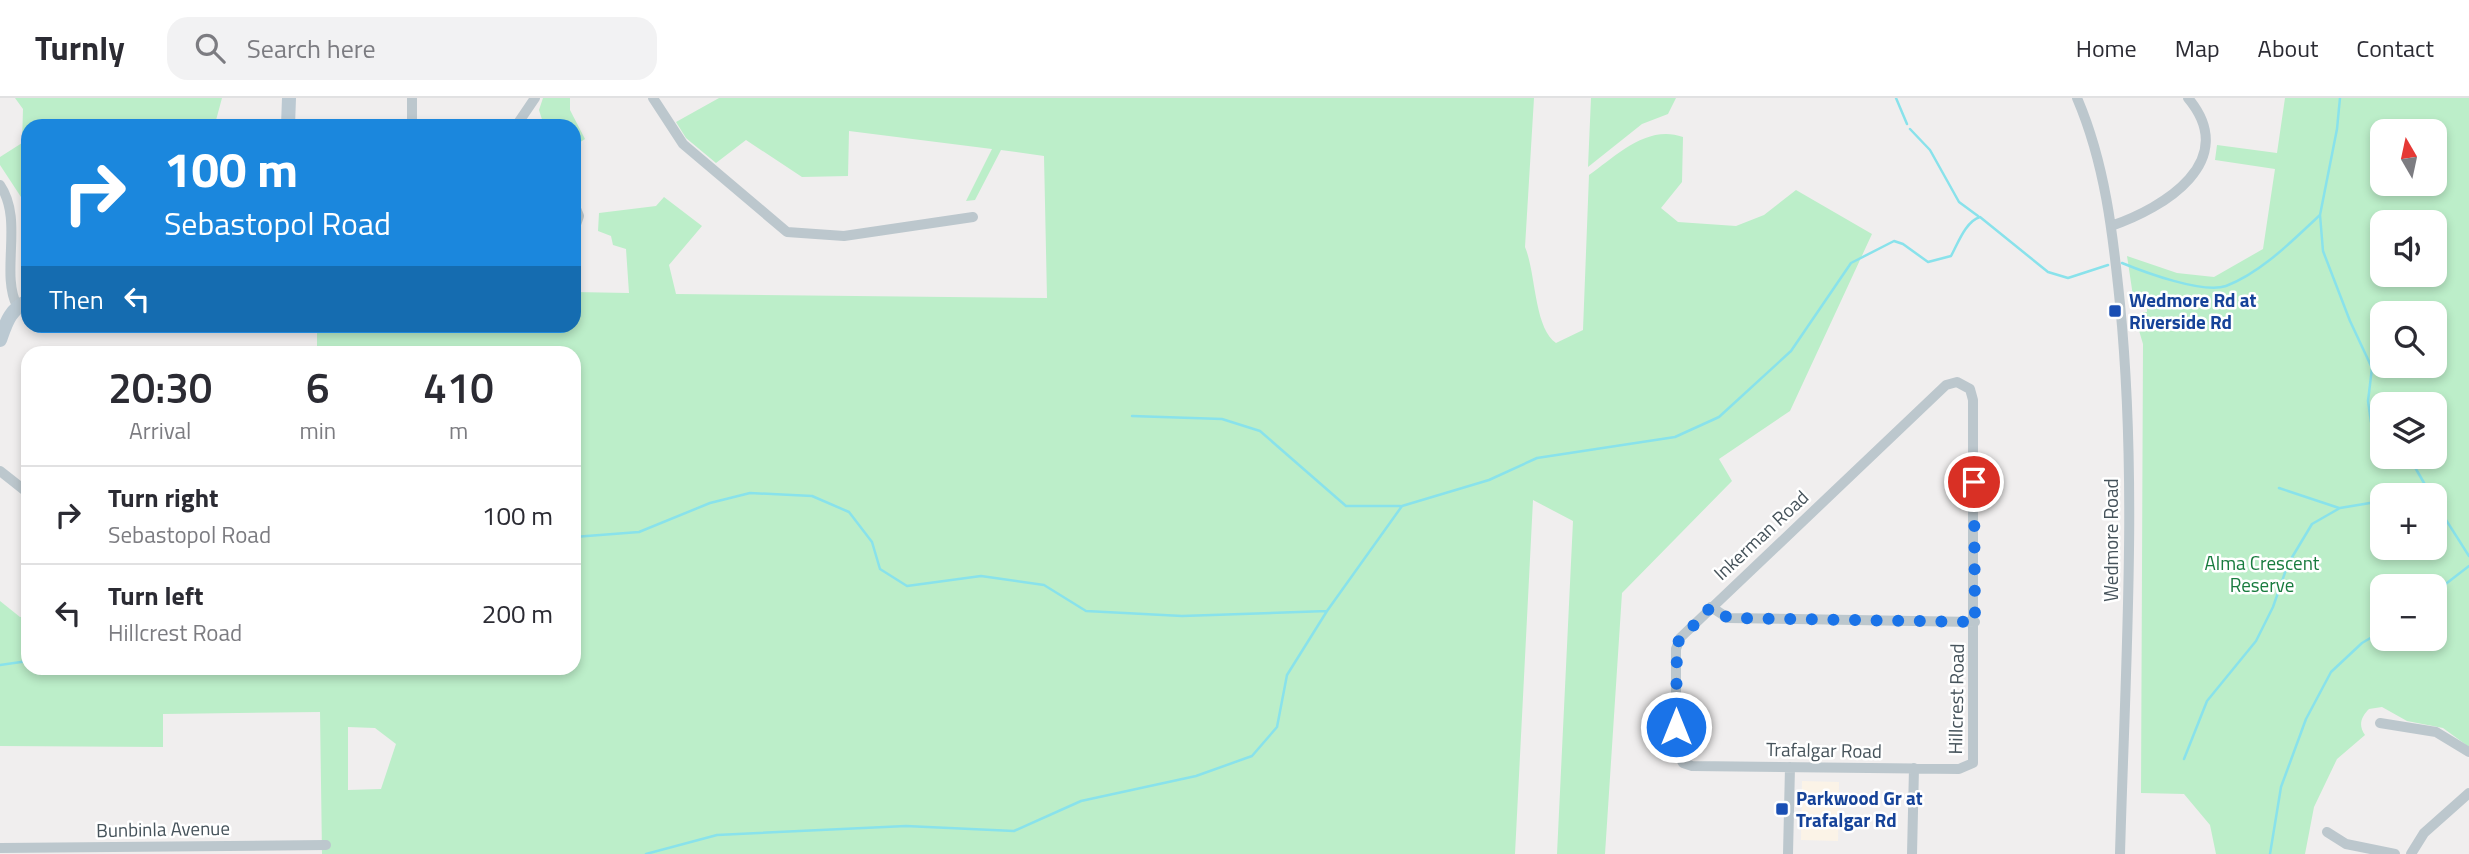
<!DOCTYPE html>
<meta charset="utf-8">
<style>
:root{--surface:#fff;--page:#f2f2f3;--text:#2b2b33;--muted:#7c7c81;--line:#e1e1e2}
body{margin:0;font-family:"Titillium Web",sans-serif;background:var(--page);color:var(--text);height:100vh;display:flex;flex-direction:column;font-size:26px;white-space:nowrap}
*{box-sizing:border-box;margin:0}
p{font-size:23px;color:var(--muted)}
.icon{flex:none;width:38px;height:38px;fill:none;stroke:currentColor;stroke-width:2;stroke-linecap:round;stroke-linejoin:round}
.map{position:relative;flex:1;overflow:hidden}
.details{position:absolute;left:21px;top:248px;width:560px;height:329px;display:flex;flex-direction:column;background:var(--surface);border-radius:21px;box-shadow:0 4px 10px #0003}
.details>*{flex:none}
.banner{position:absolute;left:21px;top:21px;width:560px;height:214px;border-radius:21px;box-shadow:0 4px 10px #0003;background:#1b87dd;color:#fff;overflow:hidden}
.needle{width:46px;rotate:351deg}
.fabs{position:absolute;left:2370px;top:21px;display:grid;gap:14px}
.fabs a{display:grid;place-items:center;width:77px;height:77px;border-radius:14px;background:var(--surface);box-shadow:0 4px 10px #0003;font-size:35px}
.pin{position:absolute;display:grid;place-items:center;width:60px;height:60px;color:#fff;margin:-30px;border:4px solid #fff;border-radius:50%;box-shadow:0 2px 7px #0007}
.me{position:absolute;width:77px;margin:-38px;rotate:0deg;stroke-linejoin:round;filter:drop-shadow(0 0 5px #0008)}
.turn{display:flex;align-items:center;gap:24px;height:147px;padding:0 28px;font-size:32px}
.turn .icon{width:91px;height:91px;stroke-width:2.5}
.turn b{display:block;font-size:49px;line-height:60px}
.then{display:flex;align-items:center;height:66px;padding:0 28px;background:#0003;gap:14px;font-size:26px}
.eta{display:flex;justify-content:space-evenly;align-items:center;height:119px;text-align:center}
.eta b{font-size:42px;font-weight:600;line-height:49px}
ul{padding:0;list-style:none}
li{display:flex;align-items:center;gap:21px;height:98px;padding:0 28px;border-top:2px solid var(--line)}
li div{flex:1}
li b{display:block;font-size:26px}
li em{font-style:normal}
header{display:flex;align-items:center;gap:42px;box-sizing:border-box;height:98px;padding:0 35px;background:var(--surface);border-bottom:2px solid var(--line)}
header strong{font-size:33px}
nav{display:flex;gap:38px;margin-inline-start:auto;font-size:24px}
.search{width:490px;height:63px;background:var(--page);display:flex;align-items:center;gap:18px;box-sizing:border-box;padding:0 24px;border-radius:21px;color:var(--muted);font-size:26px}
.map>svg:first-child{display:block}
</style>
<header>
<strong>Turnly</strong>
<div class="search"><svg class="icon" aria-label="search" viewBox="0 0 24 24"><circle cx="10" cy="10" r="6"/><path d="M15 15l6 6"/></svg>Search here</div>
<nav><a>Home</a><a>Map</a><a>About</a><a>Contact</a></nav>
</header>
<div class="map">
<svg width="2469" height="756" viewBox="0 0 2469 756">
<rect width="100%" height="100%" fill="#f0eeee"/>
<path fill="#fbf3e7" d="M1802 683 1839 684 1838 743 1801 742Z"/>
<path fill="#bceec9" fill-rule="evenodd" d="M15 0H222L215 26 203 23 201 28H28V131H21V99L0 67V59L22 45 23 11Z
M543 0H570V12L585 41 574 48V28H544L539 12Z
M719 0H1534L1525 149C1536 175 1534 230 1556 245L1583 232 1589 77C1616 58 1647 26 1683 39L1682 84 1661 110 1678 124 1736 128 1764 117 1796 92 1872 136 1790 313 1719 361 1732 383 1622 495 1605 756H1557L1573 423 1533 402 1515 756H322L320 614 163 616V649L0 648V503L20 519 28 518V570H574V256L317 255V228H574V194L629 195 626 151 613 147 611 138 598 133 599 115 656 108 664 99 702 128 669 167 676 196 1047 200 1044 58 1001 52 975 102 966 103 992 51 849 33 848 78 802 79 746 42 716 65 686 40 676 24ZM348 629 375 630 396 646 381 691 348 692Z
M1591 0H1676L1668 16 1642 26 1588 69Z
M2285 0H2469V649L2443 630 2407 623 2382 609 2369 611C2361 619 2358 627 2365 637L2337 661 2314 709 2305 756H2216L2210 727 2184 696 2141 695 2143 246 2138 229H2143V214H2147V200L2133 198 2127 158 2177 175 2214 179 2263 151 2275 71 2215 62 2217 47 2277 55ZM2382 33H2434V86H2382ZM2382 124H2434V177H2382ZM2382 215H2434V268H2382ZM2382 306H2434V359H2382ZM2382 397H2434V450H2382ZM2382 488H2434V541H2382Z"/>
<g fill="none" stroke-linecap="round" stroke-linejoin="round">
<path stroke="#89e2eb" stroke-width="2.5" d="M1896 0 1907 26
M2340 0 2337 31 2320 117 2323 153 2350 223 2372 270 2368 303 2371 324 2382 339
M1910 31 1930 52 1959 104 1978 118
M2122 165C2144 174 2203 196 2226 188 2261 175 2293 142 2320 117
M1132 318 1222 321 1260 333 1346 408H1400
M2409 359 2431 397
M2279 390 2339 410
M2403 397 2426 389
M2434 403 2469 458
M574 439 639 434 710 405 750 395 812 398 849 414 872 444 880 471 907 488 981 478 1044 487 1086 513 1182 518 1327 513 1402 408 1489 382 1537 360 1675 339 1719 319 1791 253 1851 165 1894 143 1903 146 1928 164 1951 158C1958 145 1966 123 1980 119L2048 174 2068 180 2108 167
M2434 495 2469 468
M0 567 28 563
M2184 661 2207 603 2256 543 2273 509 2288 466 2312 426 2340 410 2382 403
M646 756 717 737 906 728 1014 733 1081 703 1196 678 1252 658 1277 629 1287 577 1327 513
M2270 756 2281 689 2306 621 2331 574 2362 545 2382 533"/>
<path stroke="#bcc7cd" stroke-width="10" d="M412 0V28
M653 0 683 46 787 134 844 138 973 119
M2077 0C2105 65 2113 136 2120 206 2138 389 2125 573 2120 756
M516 28 535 0
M0 87C24 122 0 174 17 208
M574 106 579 118 574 132
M2111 128C2164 110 2241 63 2188 0
M1957 284 1970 291 1973 302V665L1959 671 1692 668 1683 665 1676 652V551L1680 540 1946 287Z
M0 373 28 395
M1711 509 1728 520 1975 524
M2380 625 2436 634 2469 654
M2327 734 2346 746 2395 756
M0 750 326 747
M1788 756 1790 669
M1912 756 1914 670
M2411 756 2424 735 2469 695"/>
<path stroke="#bbc9d2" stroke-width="14" d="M288 28 289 0
M0 242C6 225 10 211 28 203"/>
</g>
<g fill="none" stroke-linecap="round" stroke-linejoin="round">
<path stroke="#1a73e8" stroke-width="12" stroke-dasharray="0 21.6" d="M1676 629 1677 545 1711 509 1728 520 1975 524 1974 384"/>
</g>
<g fill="#1a4fb4" stroke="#fff" stroke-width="2.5">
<rect x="2108" y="206" width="14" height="14" rx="3.5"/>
<rect x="1775" y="704" width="14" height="14" rx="3.5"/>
</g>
<g text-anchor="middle" stroke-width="5" stroke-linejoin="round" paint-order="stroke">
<g font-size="19" font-weight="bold" fill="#164399" stroke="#fff" text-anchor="start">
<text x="2129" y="209">Wedmore Rd at<tspan x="2129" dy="22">Riverside Rd</tspan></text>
<text x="1796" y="707">Parkwood Gr at<tspan x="1796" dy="22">Trafalgar Rd</tspan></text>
</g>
<g font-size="19" fill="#46535b" stroke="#fff">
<text transform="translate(1761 437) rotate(-43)" y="7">Inkerman Road</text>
<text transform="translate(2111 442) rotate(-90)" y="7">Wedmore Road</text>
<text transform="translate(1956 601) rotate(-89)" y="7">Hillcrest Road</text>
<text transform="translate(1824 652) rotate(1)" y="7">Trafalgar Road</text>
<text transform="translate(163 731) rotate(-1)" y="7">Bunbinla Avenue</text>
</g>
<g font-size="19" fill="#187b3e" stroke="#fff">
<text x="2262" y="472">Alma Crescent<tspan x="2262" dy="22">Reserve</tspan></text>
</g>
</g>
</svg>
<div class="fabs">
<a><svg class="needle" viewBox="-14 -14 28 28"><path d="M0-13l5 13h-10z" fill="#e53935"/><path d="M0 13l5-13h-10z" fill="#7c7c81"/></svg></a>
<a><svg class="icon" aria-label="sound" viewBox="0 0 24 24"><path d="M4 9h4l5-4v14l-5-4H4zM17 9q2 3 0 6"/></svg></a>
<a><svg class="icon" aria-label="search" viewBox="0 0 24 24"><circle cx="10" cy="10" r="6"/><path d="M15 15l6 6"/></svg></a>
<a><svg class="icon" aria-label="layers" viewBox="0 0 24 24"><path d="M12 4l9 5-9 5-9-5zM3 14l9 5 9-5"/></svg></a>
<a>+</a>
<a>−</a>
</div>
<div class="pin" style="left:1974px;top:384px;background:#d93025"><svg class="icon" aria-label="arrive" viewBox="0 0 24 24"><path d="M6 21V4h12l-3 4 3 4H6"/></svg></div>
<svg class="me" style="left:1676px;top:629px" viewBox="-20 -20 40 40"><circle r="17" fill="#1a73e8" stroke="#fff" stroke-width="3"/><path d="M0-11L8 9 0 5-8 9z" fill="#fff"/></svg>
<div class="banner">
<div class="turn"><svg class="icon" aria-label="right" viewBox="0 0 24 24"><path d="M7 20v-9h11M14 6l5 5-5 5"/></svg><div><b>100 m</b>Sebastopol Road</div></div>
<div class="then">Then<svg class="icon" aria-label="left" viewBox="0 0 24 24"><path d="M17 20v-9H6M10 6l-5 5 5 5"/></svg></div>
</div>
<section class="details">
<div class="eta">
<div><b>20:30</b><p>Arrival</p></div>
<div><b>6</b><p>min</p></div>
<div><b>410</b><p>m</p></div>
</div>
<ul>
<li><svg class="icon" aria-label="right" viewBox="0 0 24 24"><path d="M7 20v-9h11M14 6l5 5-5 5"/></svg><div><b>Turn right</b><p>Sebastopol Road</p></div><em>100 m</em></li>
<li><svg class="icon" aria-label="left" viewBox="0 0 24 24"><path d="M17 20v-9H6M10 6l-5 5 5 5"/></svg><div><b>Turn left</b><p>Hillcrest Road</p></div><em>200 m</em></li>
</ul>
</section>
</div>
